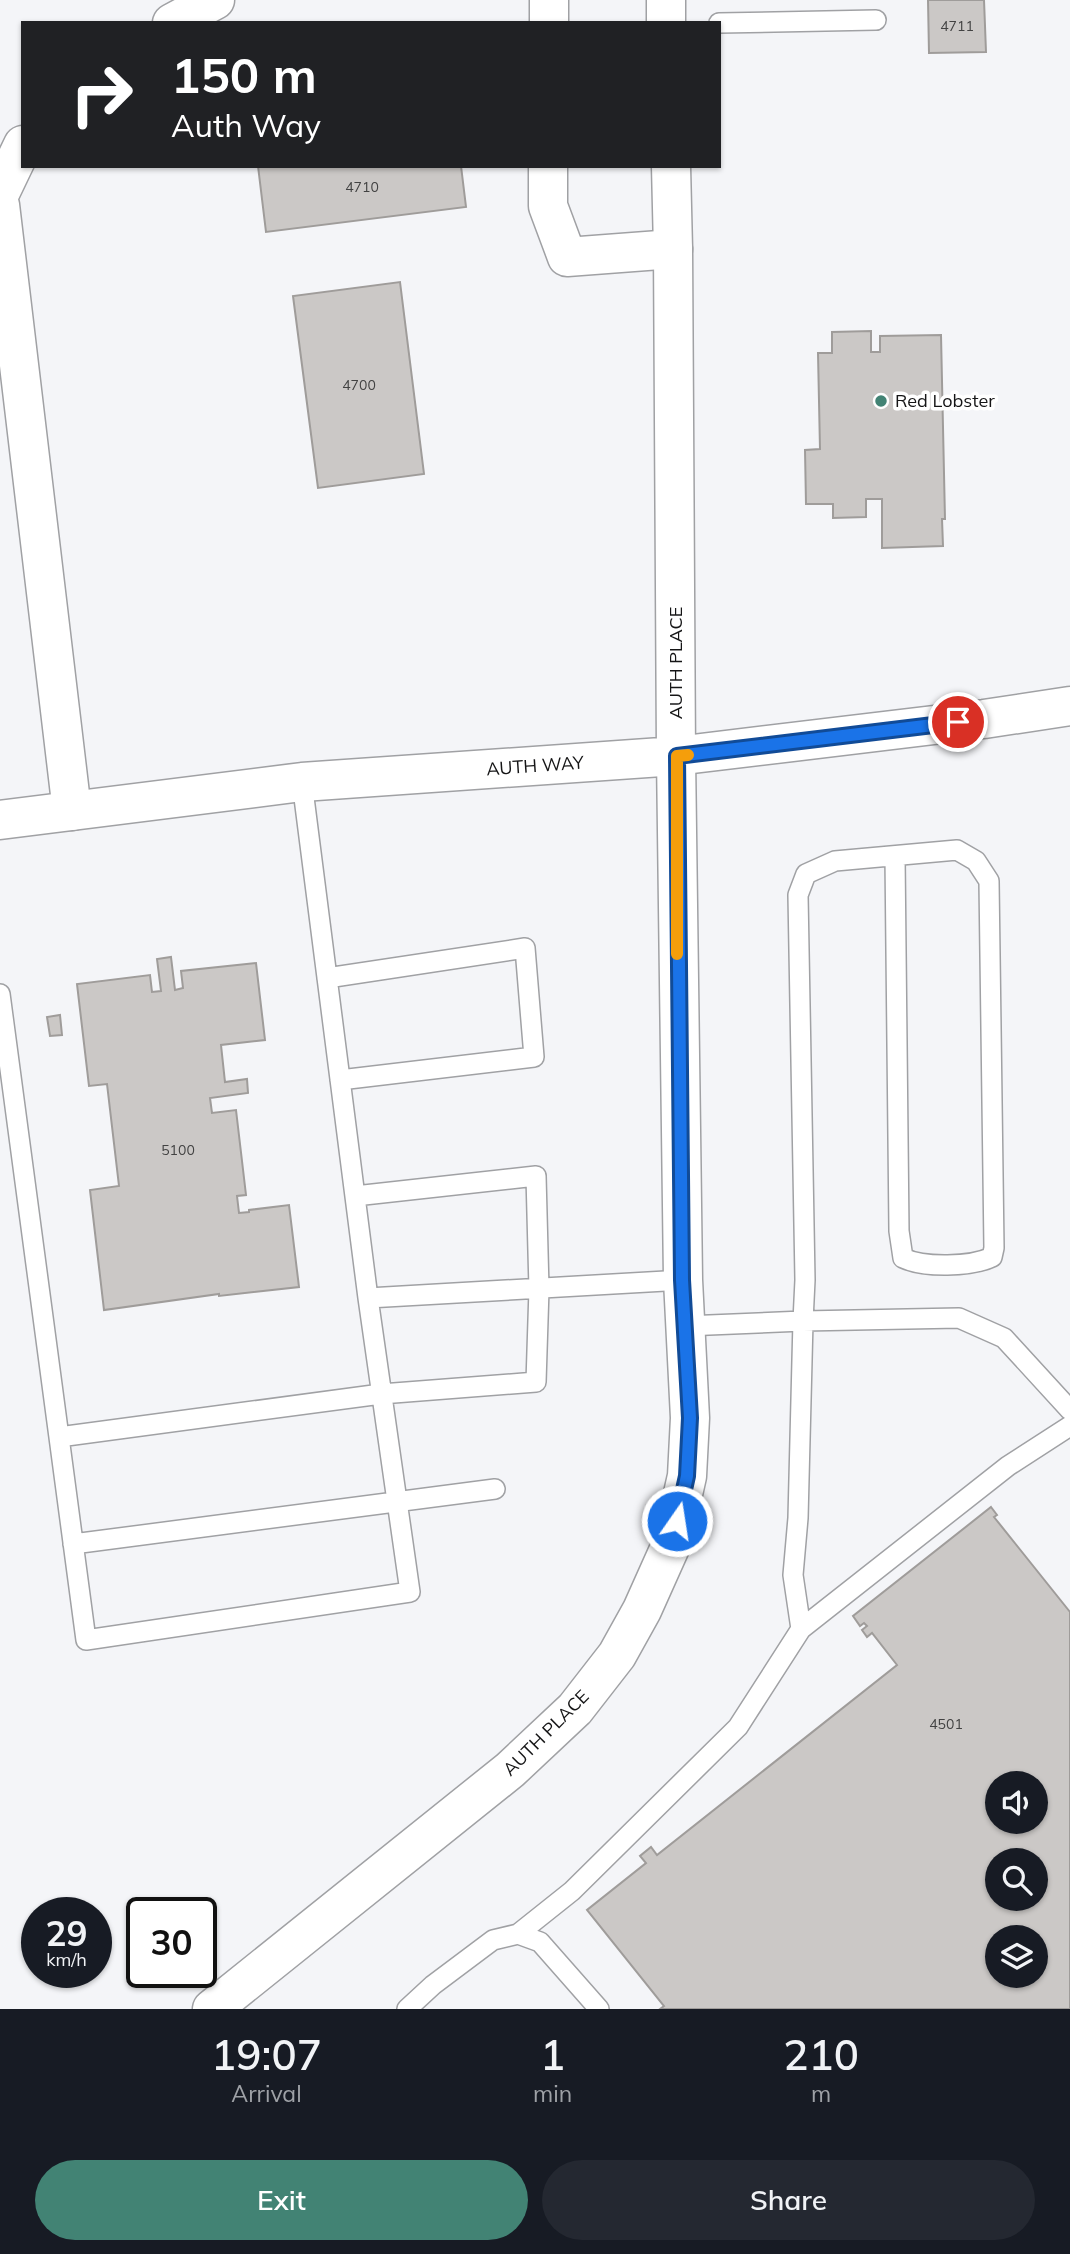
<!DOCTYPE html>
<style>
:root{--surface:#171b24;--page:#242831;--text:#f1f3f6;--muted:#9ea1a6;--accent:#428374}
body{margin:0;font-family:Mulish,sans-serif;background:var(--page);color:var(--text);height:100vh;display:flex;flex-direction:column;font-size:26px;white-space:nowrap}
*{box-sizing:border-box;margin:0}
p{font-size:23px;color:var(--muted)}
.icon{flex:none;width:38px;height:38px;fill:none;stroke:currentColor;stroke-width:2;stroke-linecap:round;stroke-linejoin:round}
.map{position:relative;height:2009px;overflow:hidden}
.sheet{display:flex;flex-direction:column;background:var(--surface);flex:1}
.sheet>*{flex:none}
.hud{position:absolute;left:21px;top:21px;width:700px;height:147px;border-radius:0px;box-shadow:0 2px 5px #0004;background:#202124;color:#fff;overflow:hidden}
.fabs{position:absolute;left:985px;top:1771px;display:grid;gap:14px}
.fabs a{display:grid;place-items:center;width:63px;height:63px;border-radius:50%;background:var(--surface);box-shadow:0 2px 5px #0004;font-size:35px}
.speed{position:absolute;left:21px;top:1897px;display:flex;gap:14px;font-size:35px;font-weight:700;text-align:center}
.speed>*{display:grid;place-content:center;width:91px;height:91px;border-radius:50%;background:var(--surface);box-shadow:0 2px 5px #0004;line-height:1}
.speed small{font-size:18px;font-weight:400}
.speed .limit{border:4px solid #111;border-radius:10px;background:#fff;color:#111}
.pin{position:absolute;display:grid;place-items:center;width:60px;height:60px;color:#fff;margin:-30px;border:4px solid #fff;border-radius:50%;box-shadow:0 2px 7px #0007}
.me{position:absolute;width:77px;margin:-38px;rotate:13deg;stroke-linejoin:round;filter:drop-shadow(0 0 5px #0008)}
.turn{display:flex;align-items:center;gap:24px;height:147px;padding:0 35px;font-size:32px}
.turn .icon{width:91px;height:91px;stroke-width:2.5}
.turn b{display:block;font-size:49px;line-height:60px}
.eta{display:flex;justify-content:space-evenly;align-items:center;height:119px;text-align:center}
.eta b{font-size:42px;font-weight:600;line-height:49px}
.cta{display:flex;gap:14px;margin-top:auto;padding:14px 35px}
.cta a{flex:1;height:80px;border-radius:42px;background:var(--accent);color:#fff;font-size:28px;font-weight:600;line-height:80px;text-align:center}
.cta a+a{background:var(--page);color:var(--text)}
.map>svg:first-child{display:block}
</style>
<div class="map">
<svg width="1070" height="2009" viewBox="0 0 1070 2009">
<rect width="100%" height="100%" fill="#f4f5f8"/>
<path fill="#cbc8c6" stroke="#9f9c9a" stroke-width="2" fill-rule="evenodd" d="M928 0H984L986 52 929 53Z
M258 166H461L466 207 266 232Z
M400 282 424 474 318 488 293 296Z
M871 331V352H880V336L941 335 945 519H942L943 546 882 548V499H866V517L833 518V504H806L805 450 820 449 818 353H832V332Z
M171 957 175 990 183 988 181 971 256 963 265 1040 221 1045 225 1082 247 1079 248 1093 210 1098 212 1113 236 1110 246 1195 237 1196 239 1213 249 1212V1210L289 1205 299 1287 219 1296V1294L104 1310 90 1190 119 1186 107 1084 89 1086 77 984 150 975 152 992 161 991 157 959Z
M60 1015 62 1035 50 1036 47 1017Z
M991 1507 997 1515 994 1517 1070 1612V2009H660L664 2006 587 1910 646 1863 640 1856 651 1847 657 1855 897 1665 872 1633 867 1637 862 1630 867 1626 864 1623 860 1626 853 1616ZM998 1783H1036V1822H998ZM998 1860H1036V1899H998ZM998 1937H1036V1976H998Z"/>
<g fill="none" stroke-linecap="round" stroke-linejoin="round">
<defs>
<path id="service" d="M719 23 876 20
M327 978 525 948 534 1057 340 1080
M0 994 86 1640 410 1592 368 1298 302 782
M368 1298 683 1280
M685 1326 803 1321 805 1280 798 895 806 874 835 861 957 850 976 861 989 881 994 1248 992 1257C971 1267 924 1268 903 1258L899 1231 895 856
M59 1437 381 1394 536 1382 539 1289 536 1176 355 1196
M73 1544 495 1489
M801 1629 793 1575 798 1518 803 1321 959 1318 1004 1338 1070 1410
M518 1934 572 1891 738 1727 801 1629 1008 1466 1070 1426
M407 2009 433 1985 493 1940 518 1934 540 1942 599 2009"/>
<path id="minor" d="M172 23 215 0
M549 23V0
M548 166V206L567 257 673 249
M0 193 23 145
M0 205 72 811
M212 2009 510 1770 575 1709 617 1655 642 1610 672 1543 687 1476 690 1418 683 1280 676 756"/>
<path id="tertiary" d="M666 0V23
M671 166 673 249 676 756
M0 820 302 782 676 756 984 719 1070 706"/>
</defs>
<use href="#service" stroke="#a0a1a4" stroke-width="22"/>
<use href="#minor" stroke="#a0a1a4" stroke-width="41"/>
<use href="#tertiary" stroke="#a0a1a4" stroke-width="41"/>
<use href="#service" stroke="#fff" stroke-width="19"/>
<use href="#minor" stroke="#fff" stroke-width="38"/>
<use href="#tertiary" stroke="#fff" stroke-width="38"/>
</g>
<g fill="none" stroke-linecap="round" stroke-linejoin="round">
<defs>
<path id="route" d="M677 1521 687 1476 690 1418 682 1280 677 756 958 722"/>
</defs>
<use href="#route" stroke="#114b97" stroke-width="18"/>
<use href="#route" stroke="#1a73e8" stroke-width="12"/>
<path stroke="#f59e0b" stroke-width="12" d="M677 954V756L688 755"/>
</g>
<circle fill="#428374" stroke="#fff" stroke-width="2.5" cx="881" cy="401" r="7"/>
<g text-anchor="middle" stroke-width="7" stroke-linejoin="round" paint-order="stroke">
<g font-size="14" fill="#424242">
<text x="957" y="31">4711</text>
<text x="362" y="192">4710</text>
<text x="359" y="390">4700</text>
<text x="178" y="1155">5100</text>
<text x="946" y="1729">4501</text>
</g>
<g font-size="18" fill="#151516" stroke="#fff" text-anchor="start">
<text x="895" y="407">Red Lobster</text>
</g>
<g font-size="18" fill="#151516" stroke="#fff">
<text transform="translate(676 663) rotate(-90)" y="6">AUTH PLACE</text>
<text transform="translate(535 766) rotate(-4)" y="6">AUTH WAY</text>
<text transform="translate(546 1733) rotate(-45)" y="6">AUTH PLACE</text>
</g>
</g>
</svg>
<div class="fabs">
<a><svg class="icon" aria-label="sound" viewBox="0 0 24 24"><path d="M4 9h4l5-4v14l-5-4H4zM17 9q2 3 0 6"/></svg></a>
<a><svg class="icon" aria-label="search" viewBox="0 0 24 24"><circle cx="10" cy="10" r="6"/><path d="M15 15l6 6"/></svg></a>
<a><svg class="icon" aria-label="layers" viewBox="0 0 24 24"><path d="M12 4l9 5-9 5-9-5zM3 14l9 5 9-5"/></svg></a>
</div>
<div class="speed"><div>29<small>km/h</small></div><div class="limit">30</div></div>
<div class="pin" style="left:958px;top:722px;background:#d93025"><svg class="icon" aria-label="arrive" viewBox="0 0 24 24"><path d="M6 21V4h12l-3 4 3 4H6"/></svg></div>
<svg class="me" style="left:677px;top:1521px" viewBox="-20 -20 40 40"><circle r="17" fill="#1a73e8" stroke="#fff" stroke-width="3"/><path d="M0-11L8 9 0 5-8 9z" fill="#fff"/></svg>
<div class="hud">
<div class="turn"><svg class="icon" aria-label="right" viewBox="0 0 24 24"><path d="M7 20v-9h11M14 6l5 5-5 5"/></svg><div><b>150 m</b>Auth Way</div></div>
</div>
</div>
<section class="sheet">
<div class="eta">
<div><b>19:07</b><p>Arrival</p></div>
<div><b>1</b><p>min</p></div>
<div><b>210</b><p>m</p></div>
</div>
<div class="cta"><a>Exit</a><a>Share</a></div>
</section>
